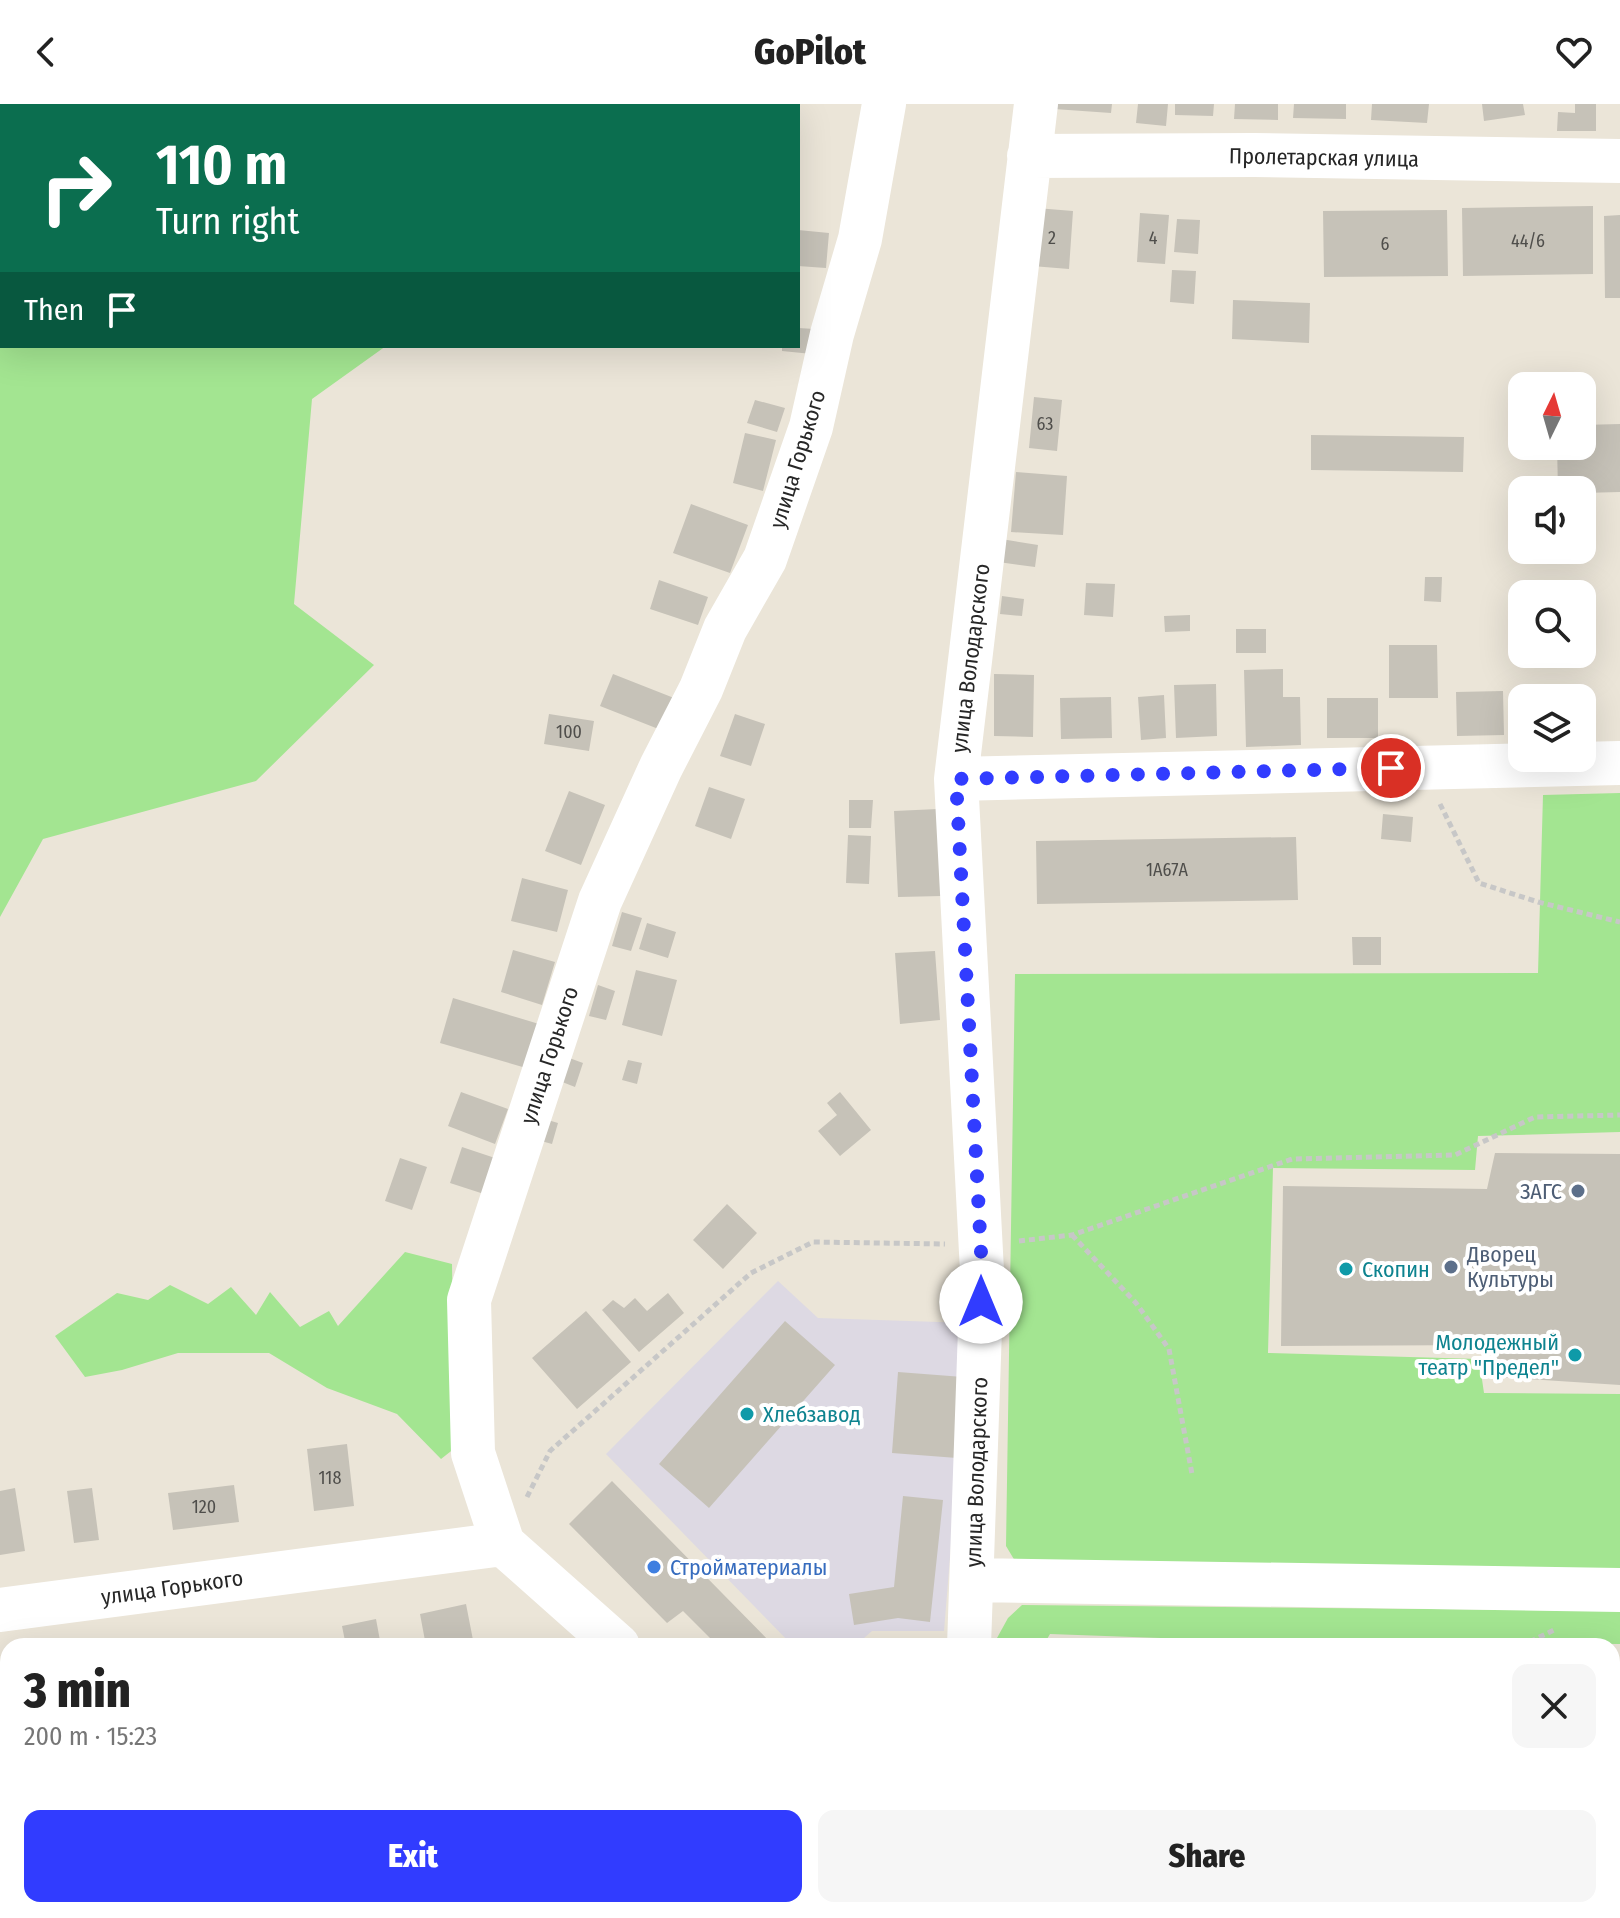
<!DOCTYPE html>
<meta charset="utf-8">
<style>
:root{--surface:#fff;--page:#f6f6f6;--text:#222;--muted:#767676;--accent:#313cff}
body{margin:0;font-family:"Fira Sans Condensed",sans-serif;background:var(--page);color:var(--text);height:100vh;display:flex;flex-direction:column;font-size:30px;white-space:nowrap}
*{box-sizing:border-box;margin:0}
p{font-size:26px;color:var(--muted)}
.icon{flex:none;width:44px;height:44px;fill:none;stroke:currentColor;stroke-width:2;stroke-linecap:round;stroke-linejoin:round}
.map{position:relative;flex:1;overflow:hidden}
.sheet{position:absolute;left:0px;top:1534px;width:1620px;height:280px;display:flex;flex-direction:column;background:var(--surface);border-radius:24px 24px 0 0;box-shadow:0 8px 32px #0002}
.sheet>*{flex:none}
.guide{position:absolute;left:0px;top:0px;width:800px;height:244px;box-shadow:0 8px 32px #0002;background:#0b6e4f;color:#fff;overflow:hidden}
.needle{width:52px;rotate:5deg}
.controls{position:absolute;left:1508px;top:268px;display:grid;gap:16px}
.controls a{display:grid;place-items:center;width:88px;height:88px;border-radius:16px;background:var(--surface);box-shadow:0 8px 32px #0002;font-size:40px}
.pin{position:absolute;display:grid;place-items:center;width:68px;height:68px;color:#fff;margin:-34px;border:4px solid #fff;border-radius:50%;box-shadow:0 2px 8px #0007}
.me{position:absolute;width:88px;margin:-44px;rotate:0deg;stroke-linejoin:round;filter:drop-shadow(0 0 6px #0008)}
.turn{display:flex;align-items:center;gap:28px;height:168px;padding:0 24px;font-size:36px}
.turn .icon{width:104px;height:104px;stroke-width:2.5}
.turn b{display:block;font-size:56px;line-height:68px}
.then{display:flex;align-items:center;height:76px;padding:0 24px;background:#0003;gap:16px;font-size:30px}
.round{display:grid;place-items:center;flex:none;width:84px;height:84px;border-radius:16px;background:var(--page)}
.head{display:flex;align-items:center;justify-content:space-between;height:136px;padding:0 24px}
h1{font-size:48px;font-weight:800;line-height:60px}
.action{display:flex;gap:16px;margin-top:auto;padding:16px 24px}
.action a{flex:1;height:92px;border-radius:16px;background:var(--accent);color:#fff;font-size:32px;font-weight:800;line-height:92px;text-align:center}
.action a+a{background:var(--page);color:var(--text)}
header{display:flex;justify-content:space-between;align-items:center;height:104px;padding:0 24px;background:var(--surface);font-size:36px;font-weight:800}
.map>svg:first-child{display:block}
</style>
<header><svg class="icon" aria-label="back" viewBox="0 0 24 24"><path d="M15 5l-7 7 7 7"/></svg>GoPilot<svg class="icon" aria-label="heart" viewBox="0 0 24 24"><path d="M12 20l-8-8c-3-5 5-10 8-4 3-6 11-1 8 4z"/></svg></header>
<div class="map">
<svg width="1620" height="1814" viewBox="0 0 1620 1814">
<rect width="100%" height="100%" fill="#ebe5d8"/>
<path fill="#ddd9e3" d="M778 1177 818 1214 969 1219 944 1527H872L855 1542H793L606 1350Z"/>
<path fill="#a3e591" d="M0 0 437 2H2V242H386L312 295 294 500 374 561 256 677 43 735 0 813Z
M1620 689V1028L1478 1032 1475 1066 1273 1064 1268 1249 1479 1255 1484 1289 1620 1290V1469L1018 1462 1006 1442 1015 870 1538 869 1543 691Z
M405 1148 452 1160 455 1344 441 1355 397 1310 327 1284 269 1249H178L122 1266 85 1273 55 1232 117 1189 148 1196 170 1181 208 1200 231 1183 256 1211 270 1188 300 1223 329 1207 338 1222Z
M1022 1501 1620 1507V1540L1188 1535 1050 1530 1043 1542H998L997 1534 1008 1514Z
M700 1806H839L838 1814H676Z"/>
<path fill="#c6c2b8" d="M1054 0H1112L1111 9 1054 5Z
M1138 0H1168L1166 22 1136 19Z
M1175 0H1214L1213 12 1175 11Z
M1235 0H1278V16L1234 15Z
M1294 0H1346V15L1293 14Z
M1372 0H1429L1427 19 1371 16Z
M1482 0H1523L1525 11 1484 17Z
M1575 0H1596V27H1557L1558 8 1575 9Z
M1593 102V170L1463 172 1462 104Z
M1036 104 1073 107 1069 165 1032 162Z
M1447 106 1448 172 1324 173 1323 107Z
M1140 109 1169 111 1165 160 1137 158Z
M1620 111V194H1605L1604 112Z
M1177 115 1200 116 1198 150 1174 148Z
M798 126 829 129 826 164 798 162Z
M1172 166 1196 167 1194 200 1170 198Z
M1233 196 1310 199 1309 239 1232 235Z
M798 224 815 225 812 250 782 247V242H798Z
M1034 293 1062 296 1057 347 1029 344Z
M755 296 785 304 777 328 747 319Z
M1620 320V388L1582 389V386H1558L1557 342H1582V321Z
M745 329 776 336 763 387 733 379Z
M1311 331 1464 333 1463 368 1311 366Z
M1016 368 1067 372 1063 431 1011 428Z
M691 400 748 421 730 469 673 449Z
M995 434 1038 441 1035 463 991 457Z
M1425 473H1442L1441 498 1424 497Z
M659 476 708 493 698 521 650 505Z
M1086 479 1115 480 1113 513 1084 511Z
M1002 492 1024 495 1022 512 1000 510Z
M1190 511V527L1165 528 1164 512Z
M1236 525H1266V549H1236Z
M1514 526H1522V549L1514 550Z
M1389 541H1437L1438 594H1389Z
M1283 565V593H1300L1301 641 1246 643 1244 566Z
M613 570 674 594 661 626 600 602Z
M994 570 1034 571 1033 633 994 632Z
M1216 580 1217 632 1176 634 1174 581Z
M1503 587 1504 631 1457 632 1456 588Z
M1164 591 1166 634 1141 636 1138 593Z
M1111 593 1112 634 1061 635 1060 594Z
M1327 594H1378V634H1327Z
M549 610 594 617 589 647 544 640Z
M735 610 765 620 751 662 720 652Z
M709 683 745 695 731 735 695 722Z
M569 687 605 701 581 761 545 747Z
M849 696H873L871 724H849Z
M938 705 942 792 898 793 894 707Z
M1383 710 1413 713 1411 738 1381 735Z
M848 731 871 732 869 780 846 779Z
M1296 733 1298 796 1037 800 1036 737Z
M522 774 568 786 557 828 511 817Z
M622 808 642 814 631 847 612 842Z
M647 819 676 828 668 854 639 845Z
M1352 833H1381V861H1353Z
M513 846 555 858 542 901 501 888Z
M935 847 940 916 900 920 895 849Z
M636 866 677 876 662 932 622 921Z
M598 881 615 887 606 916 589 912Z
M453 894 539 920 526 964 440 939Z
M561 951 583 959 575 983 552 974Z
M628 956 642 959 637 980 622 976Z
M461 988 508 1005 495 1040 448 1022Z
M840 988 871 1026 840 1052 818 1027 837 1011 827 999Z
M541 1014 558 1019 552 1040 534 1035Z
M462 1043 495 1054 484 1090 450 1079Z
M1495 1049 1620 1050V1281L1497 1273 1491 1241 1281 1242 1283 1082 1487 1085Z
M400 1054 427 1063 412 1106 385 1097Z
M727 1100 757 1129 723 1165 693 1136Z
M668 1189 684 1209 639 1248 602 1206 613 1196 624 1204 635 1194 647 1207Z
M586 1207 631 1258 577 1305 532 1254Z
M785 1217 835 1261 709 1404 659 1360Z
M898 1268 963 1273 957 1354 892 1349Z
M347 1340 354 1402 314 1407 307 1345Z
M612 1377 774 1542H718L683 1507 667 1519 569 1420Z
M234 1381 239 1418 173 1426 168 1389Z
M15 1384 25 1447 0 1451V1387Z
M92 1384 99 1436 74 1439 67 1387Z
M903 1392 943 1396 930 1518 898 1514 854 1521 849 1490 894 1483Z
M466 1500 473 1536 446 1542H426L420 1510Z
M376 1515 381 1542H346L342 1522Z
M289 1535 291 1542H254V1540Z
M1612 1637H1620V1708H1612Z
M1042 1806H1158V1814H1042Z"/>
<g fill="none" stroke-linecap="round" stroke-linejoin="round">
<path stroke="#c7c7c7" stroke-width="5" stroke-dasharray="6 4" stroke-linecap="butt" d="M1440 700 1479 779 1538 798 1620 818
M1072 1131 1136 1199 1169 1245 1192 1370
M1019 1137 1072 1131 1292 1055 1455 1051 1535 1013 1620 1011
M527 1393 550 1347 751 1169 813 1138 945 1140
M1521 1542 1556 1525"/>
<path stroke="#fff" stroke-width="44" d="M1029 52 1254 51 1620 57
M956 675 1620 659
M972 1476 1620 1486
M0 1506 503 1440
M618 1542 503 1440 473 1349 469 1196 600 797 661 663 701 585 725 525 765 455 811 323 832 230 860 135 884 0
M969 1542 982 1167 956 675 1036 0
M914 1806 923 1814"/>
</g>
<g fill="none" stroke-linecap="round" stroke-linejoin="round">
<path stroke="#313cff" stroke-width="14" stroke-dasharray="0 25.2" d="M981 1198 982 1167 956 675 1391 664"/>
</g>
<g fill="#5c6f8a" stroke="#fff" stroke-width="3">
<circle cx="1578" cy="1087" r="8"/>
<circle cx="1451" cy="1163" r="8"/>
</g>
<g fill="#0f9aa8" stroke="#fff" stroke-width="3">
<circle cx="1346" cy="1165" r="8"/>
<circle cx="1575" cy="1251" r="8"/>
<circle cx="747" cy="1310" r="8"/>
</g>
<circle fill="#3f7fe0" stroke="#fff" stroke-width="3" cx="654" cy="1463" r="8"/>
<g text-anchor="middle" stroke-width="8" stroke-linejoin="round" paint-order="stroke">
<g font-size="18" fill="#4f4e4b">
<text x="1052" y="140">2</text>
<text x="1153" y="140">4</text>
<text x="1528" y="143">44/6</text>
<text x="1385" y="146">6</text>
<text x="1045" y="326">63</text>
<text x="569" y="634">100</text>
<text x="1167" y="772">1А67A</text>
<text x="330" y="1380">118</text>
<text x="204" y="1409">120</text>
</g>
<g font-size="22" fill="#272727" stroke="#fff">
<text transform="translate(1324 53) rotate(1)" y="8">Пролетарская улица</text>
<text transform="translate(797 355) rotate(-73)" y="8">улица Горького</text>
<text transform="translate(970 554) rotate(-83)" y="8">улица Володарского</text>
<text transform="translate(549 951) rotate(-72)" y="8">улица Горького</text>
<text transform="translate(976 1368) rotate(-88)" y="8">улица Володарского</text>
<text transform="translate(172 1483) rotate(-8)" y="8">улица Горького</text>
</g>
<g font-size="22" fill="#4e5e75" stroke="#fff" text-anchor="end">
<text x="1562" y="1095">ЗАГС</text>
<text x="1467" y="1158" text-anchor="start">Дворец<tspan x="1467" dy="25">Культуры</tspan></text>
</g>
<g font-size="22" fill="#0d838f" stroke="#fff" text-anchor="start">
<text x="1362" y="1173">Скопин</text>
<text x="1559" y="1246" text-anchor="end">Молодежный<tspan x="1559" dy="25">театр "Предел"</tspan></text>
<text x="763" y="1318">Хлебзавод</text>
</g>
<g font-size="22" fill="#366cbe" stroke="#fff" text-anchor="start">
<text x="670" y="1471">Стройматериалы</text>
</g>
</g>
</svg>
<div class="controls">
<a><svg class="needle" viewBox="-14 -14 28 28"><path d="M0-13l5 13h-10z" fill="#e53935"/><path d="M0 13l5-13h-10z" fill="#767676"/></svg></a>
<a><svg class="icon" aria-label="sound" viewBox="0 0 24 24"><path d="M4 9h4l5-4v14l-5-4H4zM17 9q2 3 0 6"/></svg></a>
<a><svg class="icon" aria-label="search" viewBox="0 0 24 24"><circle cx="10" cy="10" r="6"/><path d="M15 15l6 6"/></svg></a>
<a><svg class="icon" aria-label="layers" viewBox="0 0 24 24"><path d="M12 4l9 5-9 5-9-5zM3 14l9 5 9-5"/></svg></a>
</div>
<div class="pin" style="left:1391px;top:664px;background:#d93025"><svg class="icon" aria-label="arrive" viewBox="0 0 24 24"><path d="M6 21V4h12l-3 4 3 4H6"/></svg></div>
<svg class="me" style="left:981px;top:1198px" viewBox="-20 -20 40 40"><circle r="19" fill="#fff"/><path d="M0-13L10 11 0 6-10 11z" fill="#313cff"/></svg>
<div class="guide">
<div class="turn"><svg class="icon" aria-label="right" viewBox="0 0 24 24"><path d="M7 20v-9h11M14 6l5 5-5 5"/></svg><div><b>110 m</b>Turn right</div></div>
<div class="then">Then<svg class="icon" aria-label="arrive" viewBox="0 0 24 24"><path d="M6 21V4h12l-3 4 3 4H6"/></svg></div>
</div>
<section class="sheet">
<div class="head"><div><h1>3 min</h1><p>200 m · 15:23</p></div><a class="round"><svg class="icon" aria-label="close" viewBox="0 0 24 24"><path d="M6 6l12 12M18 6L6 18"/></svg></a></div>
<div class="action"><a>Exit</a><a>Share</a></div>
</section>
</div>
